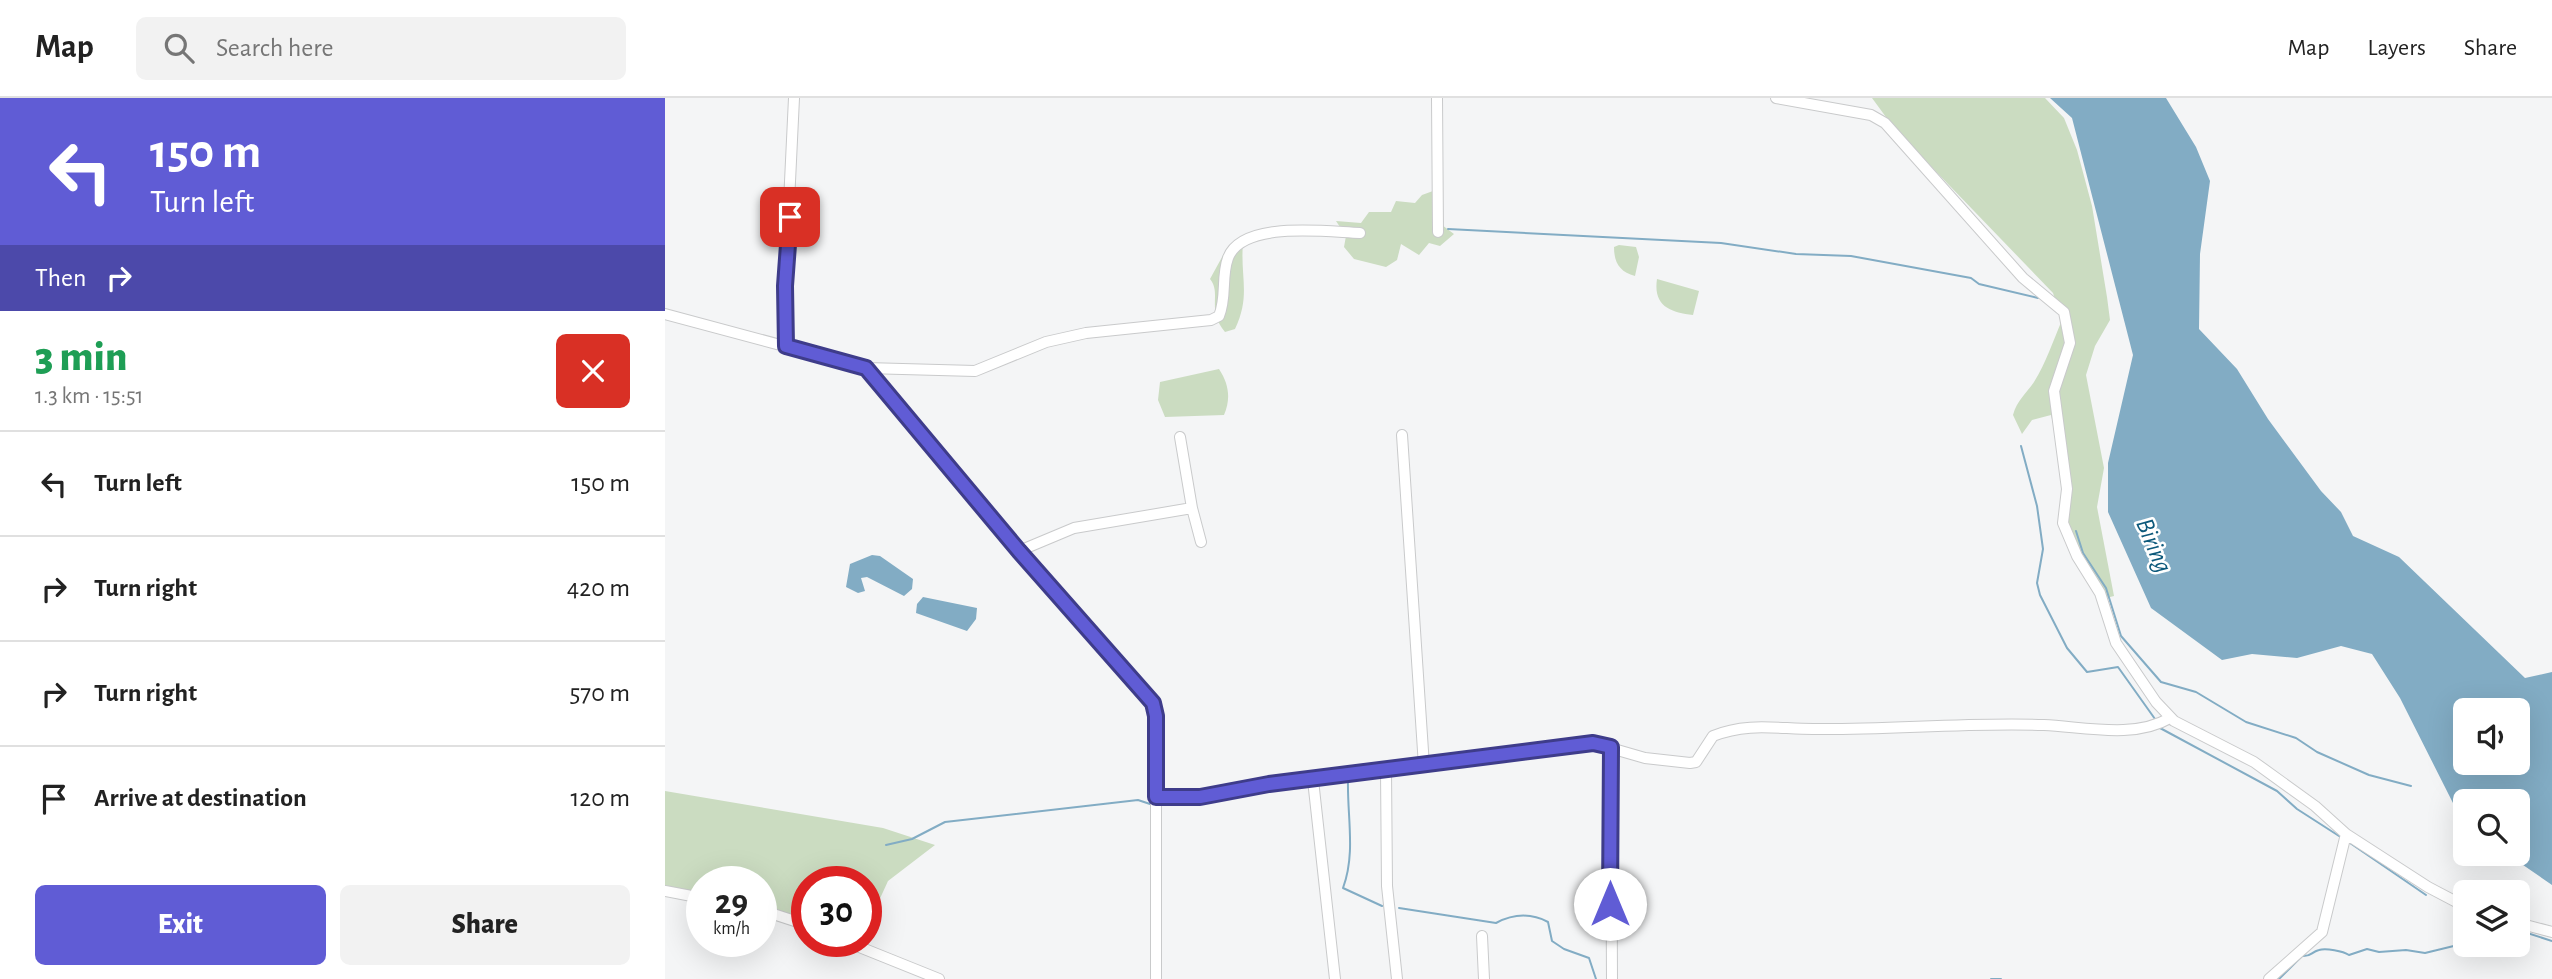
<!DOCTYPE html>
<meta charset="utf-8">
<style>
:root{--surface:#fff;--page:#f2f2f2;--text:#222;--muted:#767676;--line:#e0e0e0;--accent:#605cd5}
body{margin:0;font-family:"Alegreya Sans",sans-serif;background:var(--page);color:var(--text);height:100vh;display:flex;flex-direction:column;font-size:26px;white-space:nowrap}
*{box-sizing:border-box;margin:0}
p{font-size:23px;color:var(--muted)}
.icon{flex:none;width:38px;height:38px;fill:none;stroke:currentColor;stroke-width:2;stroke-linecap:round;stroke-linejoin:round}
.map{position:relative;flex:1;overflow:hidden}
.details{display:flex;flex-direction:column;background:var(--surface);width:665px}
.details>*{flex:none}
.top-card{background:#605cd5;color:#fff;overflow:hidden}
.fabs{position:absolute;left:1788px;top:600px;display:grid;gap:14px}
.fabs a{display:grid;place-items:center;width:77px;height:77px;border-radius:10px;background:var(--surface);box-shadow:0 7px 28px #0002;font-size:35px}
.speed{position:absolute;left:21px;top:768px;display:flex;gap:14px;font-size:35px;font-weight:700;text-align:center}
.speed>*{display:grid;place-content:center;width:91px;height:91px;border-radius:50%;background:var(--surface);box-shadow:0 7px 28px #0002;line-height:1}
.speed small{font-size:18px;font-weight:400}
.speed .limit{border:10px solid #d22;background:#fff;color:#111}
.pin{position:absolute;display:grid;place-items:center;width:60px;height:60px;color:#fff;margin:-30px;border-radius:14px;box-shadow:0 4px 10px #0006}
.me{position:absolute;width:77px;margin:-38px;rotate:0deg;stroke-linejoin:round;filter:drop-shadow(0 0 5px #0008)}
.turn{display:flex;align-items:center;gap:24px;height:147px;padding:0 35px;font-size:32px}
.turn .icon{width:91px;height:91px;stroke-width:2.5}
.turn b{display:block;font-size:49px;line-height:60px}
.then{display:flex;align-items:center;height:66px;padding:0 35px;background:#0003;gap:14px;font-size:26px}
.round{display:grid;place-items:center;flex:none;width:74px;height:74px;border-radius:10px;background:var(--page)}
.headline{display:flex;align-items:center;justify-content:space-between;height:119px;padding:0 35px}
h1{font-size:42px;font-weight:800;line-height:52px;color:#1e9e55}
.cta{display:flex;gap:14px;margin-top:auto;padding:14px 35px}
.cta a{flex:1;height:80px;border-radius:10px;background:var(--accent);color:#fff;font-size:28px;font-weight:800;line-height:80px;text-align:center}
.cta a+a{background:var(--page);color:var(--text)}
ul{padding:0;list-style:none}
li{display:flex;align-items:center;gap:21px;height:105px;padding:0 35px;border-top:2px solid var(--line)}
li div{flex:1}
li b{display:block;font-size:26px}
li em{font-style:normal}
header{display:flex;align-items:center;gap:42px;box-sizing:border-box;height:98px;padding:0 35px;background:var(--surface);border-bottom:2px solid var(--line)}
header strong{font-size:33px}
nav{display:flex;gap:38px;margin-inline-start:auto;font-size:24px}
.search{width:490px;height:63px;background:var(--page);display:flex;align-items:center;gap:18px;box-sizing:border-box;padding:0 24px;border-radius:10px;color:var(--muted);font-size:26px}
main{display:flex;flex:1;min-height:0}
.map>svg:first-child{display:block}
</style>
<header>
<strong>Map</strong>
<div class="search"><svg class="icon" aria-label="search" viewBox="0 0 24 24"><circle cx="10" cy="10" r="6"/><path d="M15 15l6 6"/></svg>Search here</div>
<nav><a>Map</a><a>Layers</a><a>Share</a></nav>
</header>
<main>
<section class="details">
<div class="top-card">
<div class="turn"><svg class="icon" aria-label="left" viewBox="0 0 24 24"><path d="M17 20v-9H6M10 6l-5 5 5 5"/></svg><div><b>150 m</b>Turn left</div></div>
<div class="then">Then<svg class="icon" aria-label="right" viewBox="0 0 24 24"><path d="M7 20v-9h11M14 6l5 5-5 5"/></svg></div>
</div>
<div class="headline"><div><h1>3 min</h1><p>1.3 km · 15:51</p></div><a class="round" style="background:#d93025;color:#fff"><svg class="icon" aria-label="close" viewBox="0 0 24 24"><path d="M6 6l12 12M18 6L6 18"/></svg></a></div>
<ul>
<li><svg class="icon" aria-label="left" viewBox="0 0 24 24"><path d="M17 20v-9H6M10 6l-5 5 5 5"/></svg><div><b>Turn left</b></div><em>150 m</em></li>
<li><svg class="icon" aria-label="right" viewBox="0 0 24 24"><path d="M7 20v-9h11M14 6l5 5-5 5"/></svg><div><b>Turn right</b></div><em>420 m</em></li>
<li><svg class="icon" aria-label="right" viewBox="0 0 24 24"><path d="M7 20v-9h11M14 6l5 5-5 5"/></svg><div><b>Turn right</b></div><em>570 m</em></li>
<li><svg class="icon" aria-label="arrive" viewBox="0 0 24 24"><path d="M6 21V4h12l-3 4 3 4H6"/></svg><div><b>Arrive at destination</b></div><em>120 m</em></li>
</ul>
<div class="cta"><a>Exit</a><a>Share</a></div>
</section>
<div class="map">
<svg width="1887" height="881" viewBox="0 0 1887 881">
<rect width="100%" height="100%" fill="#f4f5f6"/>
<path fill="#cbdcc1" d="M1207 0H1380L1399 20 1412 52 1427 108 1442 199 1445 222 1430 248 1421 277 1439 370 1432 409 1449 498 1437 501 1417 457 1402 446 1395 354 1386 317 1367 322 1357 336 1348 317C1352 302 1361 296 1369 284 1381 265 1388 243 1397 222L1388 195 1229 30Z
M768 93 777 127 789 136 775 148 764 145 754 157 736 146 732 162 721 169 689 161 679 149 681 138 671 123 696 125 704 114H726L731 103 750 105 757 97Z
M570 144 578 145C575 179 586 197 570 231L560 234C541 211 557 196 545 181L562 150Z
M954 147 971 149 974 159 970 178C955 174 949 165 949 149Z
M992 181 1034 193 1028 217C1005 214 988 208 992 181Z
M554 271C564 286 566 301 559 317L500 319 493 302 495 284Z
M0 693 218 730 270 747 223 783 201 831V784H142V828L96 818V784H37V804L0 795Z"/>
<path fill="#82acc4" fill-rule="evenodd" d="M1385 0H1501L1531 49 1545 83 1535 156 1534 231 1572 271 1603 321 1656 393 1676 414 1688 438 1734 459 1860 580 1887 574V787L1842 756H1853V704H1801V715L1790 709 1735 600 1707 556 1676 548 1632 560 1587 556 1557 562 1486 510 1443 414V365L1468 257 1407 20ZM1801 612H1853V665H1801Z
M207 457 215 458 248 481 247 491 239 498 202 479 196 480 200 493 193 495 181 489 185 466Z
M258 499 312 510 311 521 302 533 251 515 252 506Z"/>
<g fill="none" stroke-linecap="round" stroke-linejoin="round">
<path stroke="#82acc4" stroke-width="2" d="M783 131 1056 145 1131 156 1186 158 1306 180 1314 186 1373 200
M1356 348 1372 408 1378 451 1372 485 1375 497 1402 550 1422 574 1453 569 1490 621
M1411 433 1418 455 1441 490 1456 538 1496 584 1531 594 1581 624 1631 640 1652 654 1704 677 1746 688
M1495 630 1612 693 1632 711 1674 738
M684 682 716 678
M655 685 683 682C682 718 691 755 678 790L717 808
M596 692 641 687
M498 707 532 704
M1685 745 1761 797
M221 747 247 741 280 724 473 702 488 707
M734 810 831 825C848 816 866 815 883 824L887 843 899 851 924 860 931 881
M1853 832 1887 843
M1326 881H1336
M1614 881 1637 858C1646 859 1646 854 1654 852 1661 850 1678 853 1684 857L1702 851 1714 854 1741 852 1760 855 1801 845"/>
<defs>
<path id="minor" d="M772 0 773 134
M1111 0 1206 17 1220 25 1358 180 1399 214 1405 245 1389 293 1402 391 1398 425 1412 458 1435 495 1451 545 1491 604 1509 623 1589 664 1650 708 1681 736 1657 834 1604 881
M0 216 201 270 354 453 488 605 491 618V881
M121 248 120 188 129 0
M201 270 310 273 381 244 421 235 546 222 554 218C562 199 556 179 563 160 577 122 662 134 695 135
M737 337 759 668
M527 410 536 444
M354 453 409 430 527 410 515 339
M946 649 947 881
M721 673 722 788 732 881
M648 682 670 881
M491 699H535L604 686 928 645 980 660 1025 665 1031 664 1048 638C1082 624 1113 631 1148 631 1225 632 1302 624 1379 627 1420 629 1469 641 1505 620
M1681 736 1763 789 1801 809
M0 793 37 800
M96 812 142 827
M1853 825 1887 834
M817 838 819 881
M182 844 274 881"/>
</defs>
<use href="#minor" stroke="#c9cacb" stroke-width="12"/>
<use href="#minor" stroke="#fff" stroke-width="10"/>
</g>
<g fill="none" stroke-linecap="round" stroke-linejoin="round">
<defs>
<path id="route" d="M125 119 120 188 121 248 201 270 354 453 488 605 491 618V699H535L604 686 928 645 946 649 945 806"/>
</defs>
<use href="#route" stroke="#3e3c8a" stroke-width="18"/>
<use href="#route" stroke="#605cd5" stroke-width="12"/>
</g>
<g text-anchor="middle" stroke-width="5" stroke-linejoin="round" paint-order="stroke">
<g font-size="26" font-style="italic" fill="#0d597b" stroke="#fff">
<text transform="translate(1490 447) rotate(67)" y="9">Biring</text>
</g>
</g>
</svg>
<div class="fabs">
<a><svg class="icon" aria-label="sound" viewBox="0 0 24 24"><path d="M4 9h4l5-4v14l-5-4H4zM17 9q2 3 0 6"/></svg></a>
<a><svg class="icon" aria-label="search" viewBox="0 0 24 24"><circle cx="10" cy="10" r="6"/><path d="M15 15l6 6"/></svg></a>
<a><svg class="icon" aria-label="layers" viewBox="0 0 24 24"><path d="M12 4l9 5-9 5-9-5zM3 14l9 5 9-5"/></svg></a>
</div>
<div class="speed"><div>29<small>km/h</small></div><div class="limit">30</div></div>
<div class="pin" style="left:125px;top:119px;background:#d93025"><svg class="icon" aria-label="arrive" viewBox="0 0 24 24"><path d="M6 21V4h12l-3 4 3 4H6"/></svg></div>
<svg class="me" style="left:945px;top:806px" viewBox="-20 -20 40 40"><circle r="19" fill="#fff"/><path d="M0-13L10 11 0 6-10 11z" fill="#605cd5"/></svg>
</div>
</main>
